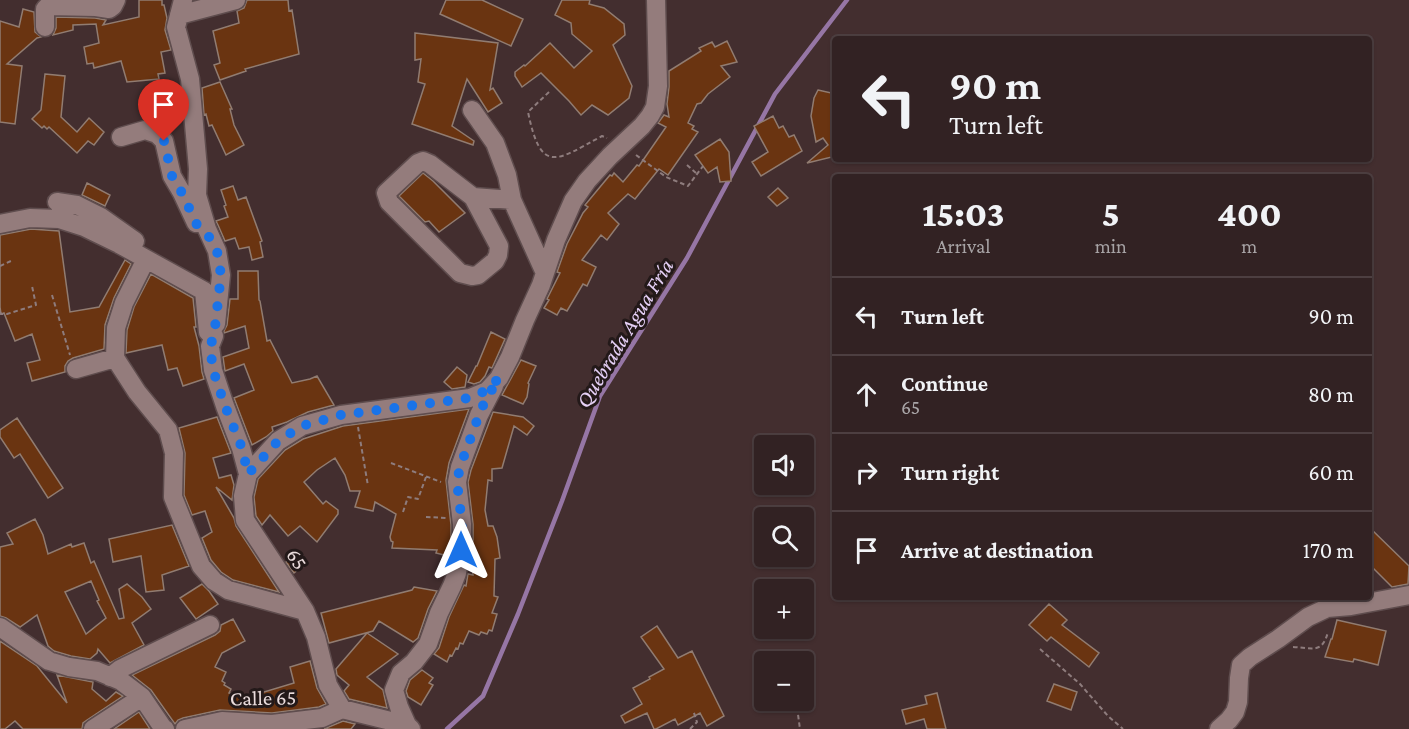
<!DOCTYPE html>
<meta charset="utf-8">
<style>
:root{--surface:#322223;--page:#3a2a2b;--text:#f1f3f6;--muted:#a8a4a6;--line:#4d3f41}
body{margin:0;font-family:"Crimson Pro",serif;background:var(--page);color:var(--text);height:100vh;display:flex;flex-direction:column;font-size:22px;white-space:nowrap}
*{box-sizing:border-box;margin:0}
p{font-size:20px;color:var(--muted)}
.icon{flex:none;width:33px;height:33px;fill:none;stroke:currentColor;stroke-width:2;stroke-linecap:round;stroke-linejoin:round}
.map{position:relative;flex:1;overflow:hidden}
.side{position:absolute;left:832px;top:174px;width:540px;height:426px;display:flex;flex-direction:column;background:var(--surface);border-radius:6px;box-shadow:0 2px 4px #0004,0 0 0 2px var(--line)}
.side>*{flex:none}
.banner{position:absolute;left:832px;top:36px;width:540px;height:126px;border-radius:6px;box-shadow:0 2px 4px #0004,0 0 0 2px var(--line);background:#322223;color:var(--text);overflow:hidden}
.controls{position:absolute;left:754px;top:435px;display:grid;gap:12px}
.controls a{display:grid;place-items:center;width:60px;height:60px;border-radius:6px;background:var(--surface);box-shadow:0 2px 4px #0004,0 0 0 2px var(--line);font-size:30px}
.pin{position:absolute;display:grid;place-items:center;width:51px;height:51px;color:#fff;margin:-62px -26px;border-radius:50% 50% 50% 0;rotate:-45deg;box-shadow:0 0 6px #0007}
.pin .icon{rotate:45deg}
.me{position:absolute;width:66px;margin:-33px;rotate:0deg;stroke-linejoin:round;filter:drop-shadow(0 0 4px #0008)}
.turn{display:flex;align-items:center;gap:21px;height:126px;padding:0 18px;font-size:27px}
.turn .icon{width:78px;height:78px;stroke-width:2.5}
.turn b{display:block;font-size:42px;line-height:51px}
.eta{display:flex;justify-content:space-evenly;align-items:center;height:102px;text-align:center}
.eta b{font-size:36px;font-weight:800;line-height:42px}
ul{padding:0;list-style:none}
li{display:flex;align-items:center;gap:18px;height:78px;padding:0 18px;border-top:2px solid var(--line)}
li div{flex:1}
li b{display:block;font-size:22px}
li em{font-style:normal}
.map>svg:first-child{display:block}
</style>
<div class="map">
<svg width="1409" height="729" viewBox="0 0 1409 729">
<rect width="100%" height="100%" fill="#432e2f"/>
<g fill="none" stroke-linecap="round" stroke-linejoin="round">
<path stroke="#9676a5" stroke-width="4.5" d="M447 729 483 696 518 614 562 501 600 396 687 258 775 94 847 0"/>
</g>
<path fill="#6a3411" stroke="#917c71" stroke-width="1.5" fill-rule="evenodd" d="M139 0H162V5H164L167 18 165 30 171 50 161 52 165 73 158 74 159 79 127 82 121 61 94 68 93 63 87 64 84 47 99 43 96 24 73 25V30L53 35 56 28V17L95 18 106 20 103 25 139 17Z
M247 0H288L289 11 292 10 299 54 245 69 246 71 220 80 214 65 220 63 213 31 239 23 237 11 244 8Z
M446 0H482L523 19 511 46 440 14Z
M562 0H590L589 4 604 8 624 24 625 35 613 45 632 86 629 98 608 115 592 105 581 115 569 101 541 73 522 87 515 76V72L524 65 525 66 550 43 574 68 592 51 572 34 571 23 555 15Z
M23 9 34 12 35 32 41 37 37 38 7 64 22 66 15 124 0 122V21L19 27Z
M415 33 498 43 490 90 493 88 502 103 488 112 467 79 452 126 474 141 473 145 412 124 425 84 418 82 421 59 415 60Z
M727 41 737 62 721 66 730 77 708 94 701 103 697 104 688 123 694 126 692 129 698 132 668 175 659 169 635 199 628 194 608 213 619 224 607 240 601 235 582 260 596 267 587 286 583 284 567 311 561 308 557 315 544 308 549 300 547 299 560 273 557 272 567 244 583 213 588 207 585 205 610 175 612 176 614 173 623 182 637 165 639 166 666 127 658 123 664 115 669 117 667 104 669 87V71L701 51 699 48 712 42 715 47Z
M45 74 65 76 61 117 77 132 89 118 104 132 94 145 88 141 77 153 49 127 47 129 44 126 42 128 32 119 41 110Z
M220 82 232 109H230L234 125 244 145 226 155 212 125 209 126 206 114 204 115 202 88Z
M818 90 836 94V156L807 163 828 145 823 138 816 142 811 116 814 98Z
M773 116 779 128 783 126 789 137 794 135 802 151 761 176 752 162 768 152 754 126Z
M720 139 729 152 731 181 720 182 717 167 708 173 695 155Z
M423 173 433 181 465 213 439 232 429 221 425 222 399 196Z
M87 183 110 195 105 206 82 195Z
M233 186 238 200 246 197 262 241 260 242 263 257 252 260 249 247 239 249 235 238 225 241 218 225 216 221 228 217 224 206 226 205 221 190Z
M778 188 788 198 777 206 768 197Z
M31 229 59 231 70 312 99 307 125 260 131 264 114 298 105 325 104 349 73 358 68 361 65 366V372L32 381 27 363 40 360 32 334 15 341 4 313 1 314 0 307V235Z
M238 271H258L259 300 260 301 267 341 270 340 292 383 310 379 317 376 334 405 308 412 287 422 272 427 273 431 266 437 252 445 234 398 254 390 244 364 225 371 223 357 249 348 245 326 224 333V331L227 325 230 299H238Z
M151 274 193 298 196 327H194L199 346 202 372 204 379 183 386 177 368 168 370 162 345 126 353 127 330 134 307Z
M491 332 505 339 492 368 489 367 485 376 480 382 474 384 468 382 476 366H477Z
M521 360 536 366 528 383 529 384 527 397 523 404 502 395Z
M457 367 467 375 465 387 452 389 444 382Z
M469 409 449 463 446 480 451 525V539L448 556 436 553 437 550 392 548 393 542 391 541 390 537 396 514 375 502 373 511 355 507 360 491H350L345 475 335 458 317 470 304 482 323 504 326 501 338 510V514L317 542 300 526 288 536 270 515 262 525 256 516 254 497 258 479 285 450 303 439 343 426Z
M493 412 523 417 534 426 527 435 514 426 502 468 492 469V481L488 480 485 510 488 526H493L497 537 500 558 495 559 494 596 498 597 492 613 497 614 492 631 489 630 487 634 481 632 479 635 469 631 463 644 460 643 458 649 456 648 452 656 450 655 447 662 434 654 439 648 449 617 464 585 466 586 468 574 473 575 471 556 473 540V524L468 482 471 470Z
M217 417 231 453 213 458 219 478 231 475 234 485 232 500 216 487 234 518 236 526 279 592 233 580 221 572 211 560 202 538 212 532 205 511 192 515 184 495 185 453 179 428Z
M17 418 63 488 48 498 20 454 14 458 0 437V430Z
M35 519 43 535 48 554 71 544 72 547 84 543 91 563 94 561 119 619 124 618 119 589 127 584 142 597 151 609 132 623 144 645 110 663 98 649 97 653 90 659 71 656 54 651 48 646 37 615 20 627 6 618 0 616V547L13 544 7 533ZM91 581 99 600 97 601 106 618 86 634 65 592Z
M172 525 189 566 162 575 164 590 146 592 141 556 113 562 109 539Z
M1370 528 1409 566 1408 584 1392 587 1370 565Z
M296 553 305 564 294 573 286 562Z
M202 584 209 591 218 604 196 619 180 598Z
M414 587 437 591 428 609 418 638 413 642 379 621 373 631 329 643 321 613 412 590Z
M1049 604 1067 620 1062 625 1099 653 1089 667 1051 637 1047 641 1029 625Z
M233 619 245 641 222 653 215 667 226 672 222 681 225 683 224 685 231 689 229 693 253 698 254 695 294 683 290 667 310 661 317 688 326 704 319 707 272 713 220 710 183 718 178 720 175 724 151 690 132 675 215 635 220 631 221 625Z
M1337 620 1386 631 1378 665 1354 659 1353 662 1325 657 1331 639H1332Z
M657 626 678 658 692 651 724 716 707 726 700 713 678 725 675 719 656 729H654L647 713 625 723 621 716 642 704 633 688 650 679 649 677 664 669 641 637Z
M367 633 398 654 367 677 383 690 387 708 349 699 344 691 349 685 337 675 336 669Z
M0 641 37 666 67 703 57 675 93 682 92 689 106 701 116 692 123 696 87 720 83 723 82 729H23L15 721 5 729H0Z
M422 670 433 678 429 683 433 685 421 705 408 697 406 691 410 680Z
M1054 684 1077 692 1071 710 1047 701Z
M937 693 946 729H927L924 719 906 724 902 710 927 704 925 696Z
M139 712 150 729H114Z
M343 721 355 724 351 729H324Z"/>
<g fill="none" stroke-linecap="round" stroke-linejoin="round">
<defs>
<path id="minor" d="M183 0 176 27 190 79 198 169 197 195 207 229 217 251 221 275 216 324
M179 15 236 0
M45 27V9L48 6 96 7 109 9 113 6 116 0
M472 110 495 143 507 175 512 200 545 273
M121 137 145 130 157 134 164 141 172 176 182 193 196 223
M473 197 499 246 498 255 495 261 478 275 472 276 460 273 389 202 386 193 418 163 423 161 430 164 473 197 512 200
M57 202 77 205 101 217 135 241
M0 224 30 218 59 219 84 227 119 244 204 291 208 332 214 336 210 346 213 370 225 406 241 448 248 474
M146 259 124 303 116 328 115 358 137 392 168 430 174 453 173 497 201 566 214 581 228 590 305 611
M76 369 115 358
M0 627 49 661 69 667 97 671 121 681 142 697 163 728 165 729
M110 677 120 669 210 625
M407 725 342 709 328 685 316 637 305 611 245 520 243 496 248 474 278 441 302 426 341 415 470 398 487 391 499 378 510 357 525 320 541 285 556 240 573 201 587 181 610 156 642 126 650 116 655 107 658 86 656 0
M93 729 142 697
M185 729 222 721 272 724 322 718 342 709
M411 729 407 725 399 707 394 690 401 673 414 662 428 644 439 613 452 586 457 573 462 540V524L457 482 460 467 479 415 494 386
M1219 729 1229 720 1235 712 1238 702 1239 678 1241 665 1250 657 1278 639 1308 617 1327 608 1351 606 1409 595"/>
</defs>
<use href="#minor" stroke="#5f4d4e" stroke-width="21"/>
<path stroke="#8e7c7d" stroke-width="2" stroke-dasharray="4.5 3" stroke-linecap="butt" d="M549 92 528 112C541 175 556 161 602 136L607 138
M636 155 666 177 688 186 703 166
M687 165 696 173
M0 266 13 260
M52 295 70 355
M0 312 1 314H7L36 305 32 286
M358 427 368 486
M391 463 441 482
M403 512 408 497 418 499 426 477
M426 517 447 518
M1293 647C1313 648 1322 654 1328 632
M1040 649 1080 684 1108 716 1123 729
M796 700 800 729
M690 729 697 722 693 710"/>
<use href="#minor" stroke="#947c7c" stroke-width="18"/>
</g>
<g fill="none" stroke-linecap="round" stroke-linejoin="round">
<path stroke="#1a73e8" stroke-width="10" stroke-dasharray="0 18" d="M164 141 172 176 182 193 197 225 211 239 217 251 221 275 214 336 210 346 213 370 225 406 242 448 248 474 278 441 302 426 341 415 470 398 487 390 499 378 485 401 479 415 460 467 457 482 462 524 461 550"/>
</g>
<g text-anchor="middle" stroke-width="6" stroke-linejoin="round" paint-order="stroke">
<g font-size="21" fill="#eadcdc" stroke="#231919">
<text transform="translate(297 559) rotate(57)" y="7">65</text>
<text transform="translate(263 698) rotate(-1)" y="7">Calle 65</text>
</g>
<g font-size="22" font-style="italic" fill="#e5d0f6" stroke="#231919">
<text transform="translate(624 333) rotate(-59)" y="8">Quebrada Agua Fría</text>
</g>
</g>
</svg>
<div class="controls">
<a><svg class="icon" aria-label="sound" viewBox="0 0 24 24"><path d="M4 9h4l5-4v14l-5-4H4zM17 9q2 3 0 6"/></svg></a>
<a><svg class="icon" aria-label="search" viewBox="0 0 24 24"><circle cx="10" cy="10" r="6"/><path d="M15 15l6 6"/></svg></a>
<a>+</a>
<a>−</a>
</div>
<div class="pin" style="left:164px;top:141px;background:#d93025"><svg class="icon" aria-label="arrive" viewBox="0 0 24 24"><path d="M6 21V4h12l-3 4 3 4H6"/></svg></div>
<svg class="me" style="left:461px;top:550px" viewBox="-20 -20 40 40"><path d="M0-17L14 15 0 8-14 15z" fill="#1a73e8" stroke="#fff" stroke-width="4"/></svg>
<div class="banner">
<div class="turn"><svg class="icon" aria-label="left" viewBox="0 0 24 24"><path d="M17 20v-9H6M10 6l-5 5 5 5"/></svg><div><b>90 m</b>Turn left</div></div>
</div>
<section class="side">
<div class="eta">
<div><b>15:03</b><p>Arrival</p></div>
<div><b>5</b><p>min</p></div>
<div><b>400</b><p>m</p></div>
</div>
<ul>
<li><svg class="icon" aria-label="left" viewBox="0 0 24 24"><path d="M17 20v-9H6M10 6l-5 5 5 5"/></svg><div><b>Turn left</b></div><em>90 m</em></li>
<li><svg class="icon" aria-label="ahead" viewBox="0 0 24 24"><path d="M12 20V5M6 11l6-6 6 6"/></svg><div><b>Continue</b><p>65</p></div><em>80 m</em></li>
<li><svg class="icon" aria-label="right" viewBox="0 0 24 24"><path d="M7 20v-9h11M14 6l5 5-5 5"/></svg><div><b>Turn right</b></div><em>60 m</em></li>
<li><svg class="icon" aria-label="arrive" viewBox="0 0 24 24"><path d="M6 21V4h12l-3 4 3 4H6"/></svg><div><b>Arrive at destination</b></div><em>170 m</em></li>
</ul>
</section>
</div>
